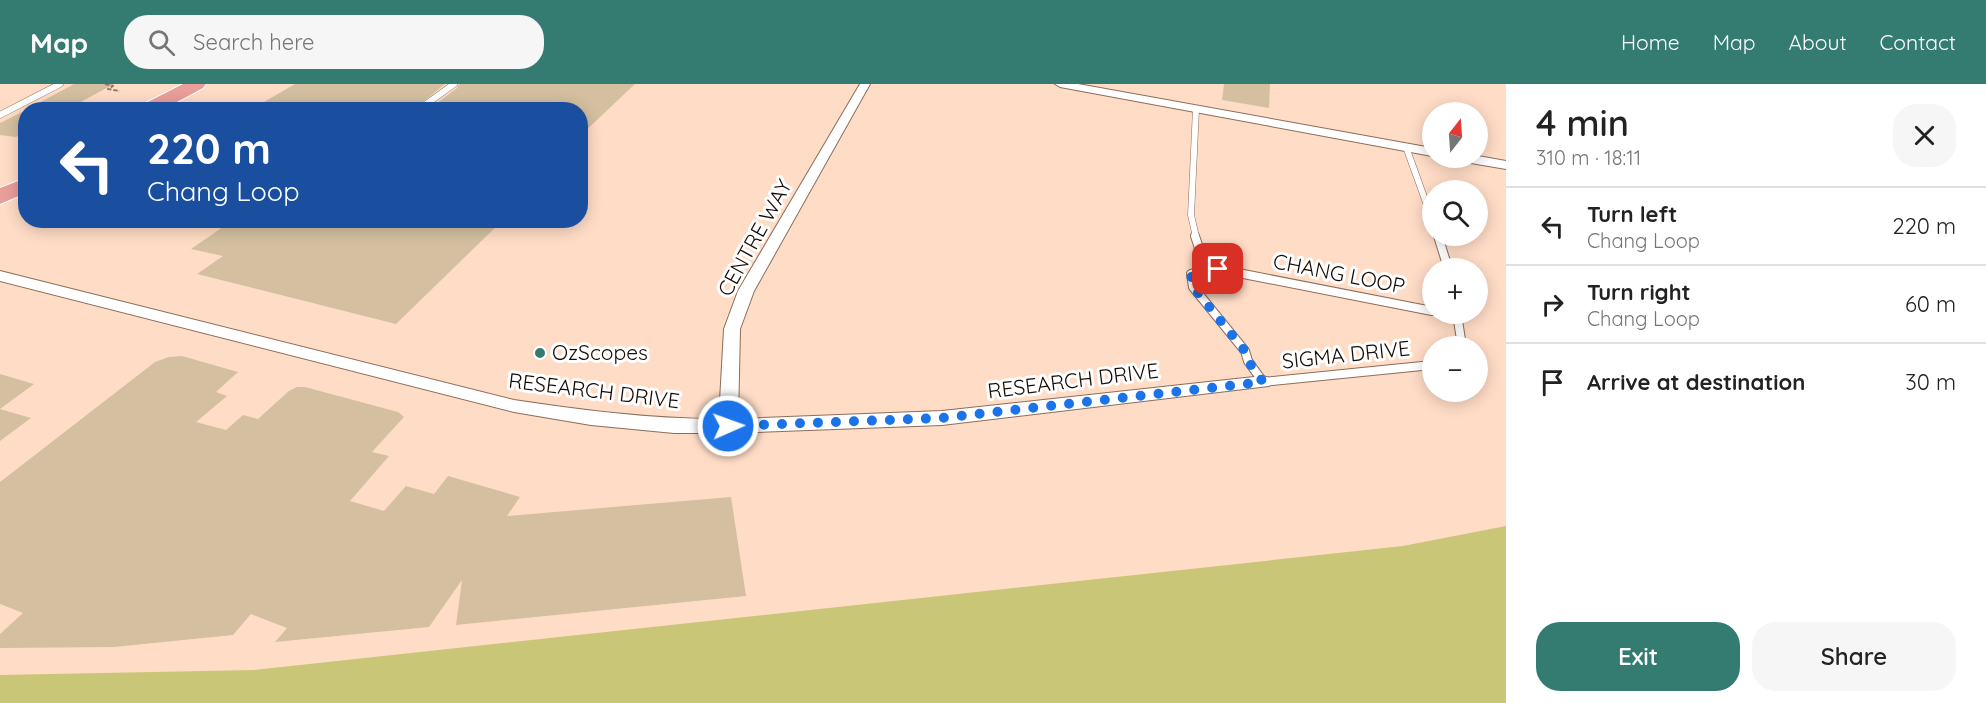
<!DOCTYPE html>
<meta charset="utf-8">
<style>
:root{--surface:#fff;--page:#f6f6f6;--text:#222;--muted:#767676;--line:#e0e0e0;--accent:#347b72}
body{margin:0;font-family:Quicksand,sans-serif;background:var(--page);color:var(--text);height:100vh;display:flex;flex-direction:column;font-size:22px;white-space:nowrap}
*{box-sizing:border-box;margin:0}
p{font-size:20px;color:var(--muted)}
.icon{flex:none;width:33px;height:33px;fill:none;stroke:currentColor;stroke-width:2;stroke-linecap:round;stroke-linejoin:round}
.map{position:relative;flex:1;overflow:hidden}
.panel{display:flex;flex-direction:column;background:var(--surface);width:480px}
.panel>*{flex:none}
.banner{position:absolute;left:18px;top:18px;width:570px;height:126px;border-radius:24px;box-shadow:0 3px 15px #0003;background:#1a4fa0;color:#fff;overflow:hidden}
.needle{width:39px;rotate:17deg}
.controls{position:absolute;left:1422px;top:18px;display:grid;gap:12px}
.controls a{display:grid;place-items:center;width:66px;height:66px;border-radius:50%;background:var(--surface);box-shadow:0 3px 15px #0003;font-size:30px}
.pin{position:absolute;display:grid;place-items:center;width:51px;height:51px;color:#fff;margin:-26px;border-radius:12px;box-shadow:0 3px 9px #0006}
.me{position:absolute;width:66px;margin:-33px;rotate:88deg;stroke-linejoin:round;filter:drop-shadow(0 0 4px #0008)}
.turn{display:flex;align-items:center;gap:21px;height:126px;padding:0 30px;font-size:27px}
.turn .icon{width:78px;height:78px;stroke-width:2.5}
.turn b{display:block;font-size:42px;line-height:51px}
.round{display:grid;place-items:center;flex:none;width:63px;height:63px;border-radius:24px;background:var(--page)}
.overview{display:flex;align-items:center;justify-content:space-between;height:102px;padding:0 30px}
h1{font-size:36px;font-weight:600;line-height:45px}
.button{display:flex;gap:12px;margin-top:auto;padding:12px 30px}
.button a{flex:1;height:69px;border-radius:24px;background:var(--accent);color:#fff;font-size:24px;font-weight:600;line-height:69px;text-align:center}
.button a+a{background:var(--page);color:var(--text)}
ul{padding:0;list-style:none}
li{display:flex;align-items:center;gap:18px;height:78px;padding:0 30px;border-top:2px solid var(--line)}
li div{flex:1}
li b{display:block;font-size:22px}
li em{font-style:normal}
header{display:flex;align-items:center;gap:36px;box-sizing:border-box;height:84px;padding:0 30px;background:var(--accent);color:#fff}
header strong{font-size:28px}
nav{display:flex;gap:33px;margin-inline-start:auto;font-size:21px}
.search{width:420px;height:54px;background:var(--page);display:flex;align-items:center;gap:15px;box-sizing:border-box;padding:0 21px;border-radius:24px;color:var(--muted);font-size:22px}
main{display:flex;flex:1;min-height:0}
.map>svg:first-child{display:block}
</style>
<header>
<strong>Map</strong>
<div class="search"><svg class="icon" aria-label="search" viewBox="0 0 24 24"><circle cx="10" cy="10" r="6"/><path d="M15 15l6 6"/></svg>Search here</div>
<nav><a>Home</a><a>Map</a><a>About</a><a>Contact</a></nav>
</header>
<main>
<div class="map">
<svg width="1506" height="619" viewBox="0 0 1506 619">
<rect width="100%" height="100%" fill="#ffdcc6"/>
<path fill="#cac677" d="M1506 442V619H0V591L254 586 1403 462Z"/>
<path fill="#d4c0a0" d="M74 0H114L66 26H26Z
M295 0H445L413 26H250Z
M459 0H635L580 52V26H428L457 4Z
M1224 0H1270L1269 24 1222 16Z
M26 26V47L16 53 0 51V39Z
M233 136H503L396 240 197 190 223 172 191 165Z
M182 272 238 288 216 308 227 312 196 338 226 346 243 331 258 335 289 307 297 303H305L398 328 404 333 372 368 389 372 350 417 384 427 406 402 434 410 448 392 520 413 507 432 731 413 746 512 456 541 462 496 429 543 275 558 287 544 251 530 233 551 114 563 0 564V550L23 529 0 520V398L155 278 169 273Z
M0 290 34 300 0 325 31 334 0 357Z"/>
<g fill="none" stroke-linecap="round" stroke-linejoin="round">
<defs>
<path id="service-far1" d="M418 26 454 0
M0 31 60 0
M1406 63 1432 135
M1196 153 1191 131 1196 25"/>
<path id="service" d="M1195 152 1206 185
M1438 152 1448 184
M1432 227 1218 185H1206L1191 190 1193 203 1245 267 1248 277 1263 298 1432 281
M1444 230 1457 232
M1457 230 1462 262"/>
<path id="minor" d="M860 0H870L754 207 740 245 738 335 942 327 1263 292 1269 294 1272 298 1269 302 942 341 728 349H674L591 341 514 328 0 197V187L514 316C582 326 650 335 719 335L724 245 738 207Z
M1055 0H1078L1432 64V72L1060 3Z
M1478 72 1506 77V85L1465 78 1459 74Z"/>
<path id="primary" d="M183 0H206L203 4 162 26H138L140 22Z
M26 94V109L0 120V104Z"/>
</defs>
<use href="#service-far1" stroke="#8d6d5a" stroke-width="7"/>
<use href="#service" stroke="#8d6d5a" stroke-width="10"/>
<use href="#minor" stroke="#8d6d5a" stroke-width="2"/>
<use href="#primary" stroke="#fff" stroke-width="2"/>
<path stroke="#90796a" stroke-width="2" stroke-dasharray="4.5 2" stroke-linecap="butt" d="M105 0 113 2 108 5 120 7"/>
<use href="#service-far1" stroke="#fff" stroke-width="6"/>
<use href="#service" stroke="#fff" stroke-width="8"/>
<use href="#minor" fill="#fff" fill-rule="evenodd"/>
<use href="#primary" fill="#e99e99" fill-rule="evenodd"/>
</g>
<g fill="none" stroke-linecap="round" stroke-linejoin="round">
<path stroke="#1a73e8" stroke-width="10" stroke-dasharray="0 18" d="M728 342 942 334 1263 298 1248 277 1245 267 1193 203 1191 190 1206 185H1218"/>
</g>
<circle fill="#347b72" stroke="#fff" stroke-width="2" cx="540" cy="269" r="6"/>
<g text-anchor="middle" stroke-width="6" stroke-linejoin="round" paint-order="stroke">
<g font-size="21" fill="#160b05" stroke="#fff">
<text transform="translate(755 154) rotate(-61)" y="7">CENTRE WAY</text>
<text transform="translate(1339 190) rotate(11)" y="7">CHANG LOOP</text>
<text transform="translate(1346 271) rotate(-6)" y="7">SIGMA DRIVE</text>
<text transform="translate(1073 297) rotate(-7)" y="7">RESEARCH DRIVE</text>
<text transform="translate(594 307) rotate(7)" y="7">RESEARCH DRIVE</text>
</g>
<g font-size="21" fill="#160b05" stroke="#fff" text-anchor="start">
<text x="552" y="276">OzScopes</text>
</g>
</g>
</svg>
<div class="controls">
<a><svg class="needle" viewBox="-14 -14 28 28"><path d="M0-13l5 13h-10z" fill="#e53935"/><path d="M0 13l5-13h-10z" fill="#767676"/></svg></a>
<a><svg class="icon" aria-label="search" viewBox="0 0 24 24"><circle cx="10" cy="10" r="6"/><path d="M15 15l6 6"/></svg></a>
<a>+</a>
<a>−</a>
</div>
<div class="pin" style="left:1218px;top:185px;background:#d93025"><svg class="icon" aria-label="arrive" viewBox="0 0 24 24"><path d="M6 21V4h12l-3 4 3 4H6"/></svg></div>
<svg class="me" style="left:728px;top:342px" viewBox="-20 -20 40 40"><circle r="17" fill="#1a73e8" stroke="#fff" stroke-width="3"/><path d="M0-11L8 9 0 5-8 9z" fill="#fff"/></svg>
<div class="banner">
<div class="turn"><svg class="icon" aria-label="left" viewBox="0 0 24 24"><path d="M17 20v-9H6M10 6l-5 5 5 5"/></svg><div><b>220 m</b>Chang Loop</div></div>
</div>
</div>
<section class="panel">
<div class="overview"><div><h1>4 min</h1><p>310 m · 18:11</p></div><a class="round"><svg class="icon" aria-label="close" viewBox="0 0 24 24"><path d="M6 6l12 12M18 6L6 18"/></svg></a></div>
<ul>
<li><svg class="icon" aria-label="left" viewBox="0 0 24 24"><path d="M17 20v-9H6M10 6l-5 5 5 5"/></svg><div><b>Turn left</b><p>Chang Loop</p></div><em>220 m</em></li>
<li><svg class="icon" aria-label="right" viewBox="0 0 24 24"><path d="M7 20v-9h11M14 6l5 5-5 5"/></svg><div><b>Turn right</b><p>Chang Loop</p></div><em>60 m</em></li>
<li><svg class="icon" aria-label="arrive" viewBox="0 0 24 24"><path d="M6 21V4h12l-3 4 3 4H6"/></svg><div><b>Arrive at destination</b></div><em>30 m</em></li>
</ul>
<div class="button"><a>Exit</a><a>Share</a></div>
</section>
</main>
